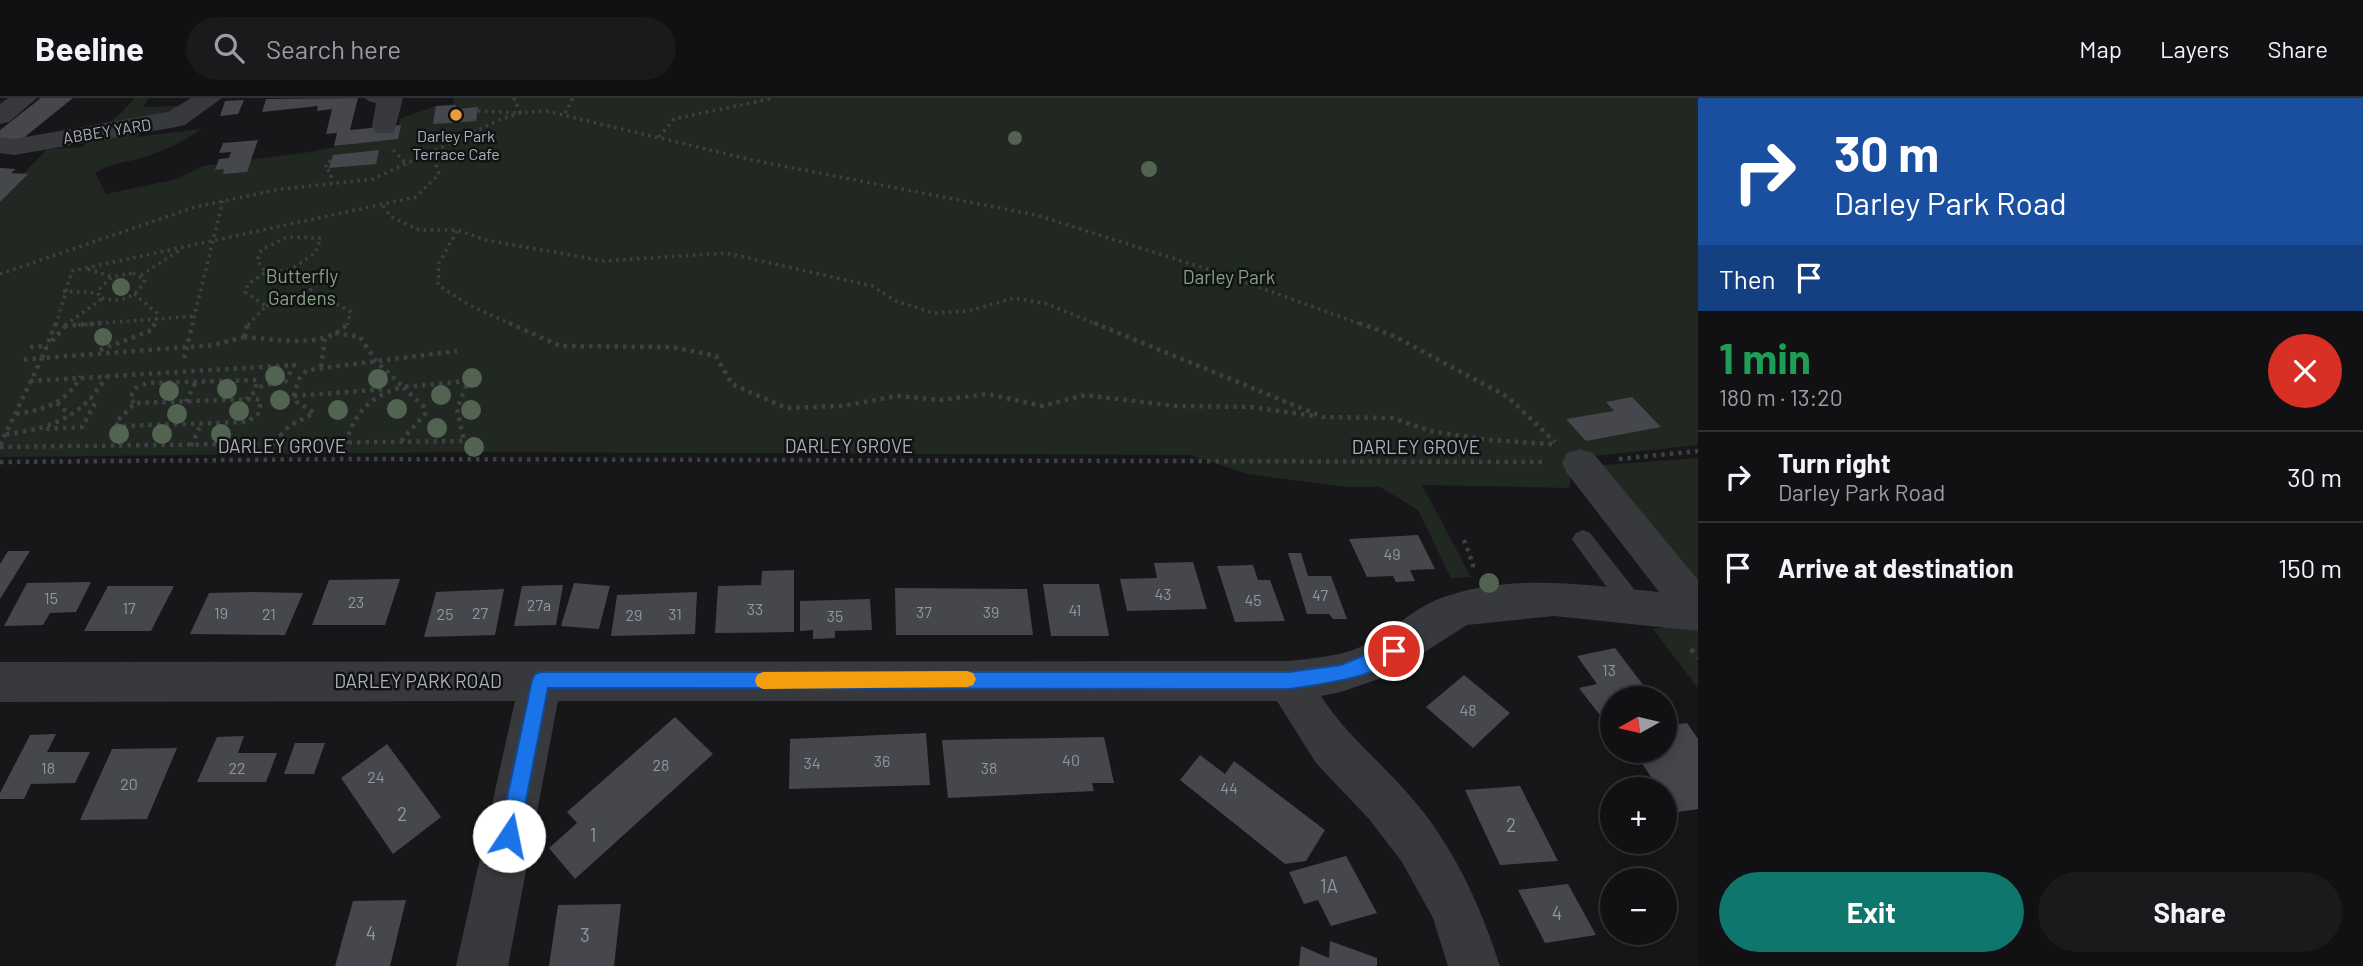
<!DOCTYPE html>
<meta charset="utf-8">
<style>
:root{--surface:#111113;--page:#1a1a1c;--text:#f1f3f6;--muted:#9c9da0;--line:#303133;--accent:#0f766e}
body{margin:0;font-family:Barlow,sans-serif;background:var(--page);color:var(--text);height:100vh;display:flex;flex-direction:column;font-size:26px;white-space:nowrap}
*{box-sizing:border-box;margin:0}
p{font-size:23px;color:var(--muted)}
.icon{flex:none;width:38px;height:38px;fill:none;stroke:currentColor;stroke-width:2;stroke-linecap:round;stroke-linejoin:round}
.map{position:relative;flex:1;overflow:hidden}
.side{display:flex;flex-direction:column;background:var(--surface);width:665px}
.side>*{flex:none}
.top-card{background:#1a4fa0;color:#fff;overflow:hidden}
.needle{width:46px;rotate:262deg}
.tools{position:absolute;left:1600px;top:588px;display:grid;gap:14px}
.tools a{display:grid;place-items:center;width:77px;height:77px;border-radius:50%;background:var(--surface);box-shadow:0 4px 18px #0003,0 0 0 2px var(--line);font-size:35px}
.pin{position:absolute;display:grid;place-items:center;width:60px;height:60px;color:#fff;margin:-30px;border:4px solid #fff;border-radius:50%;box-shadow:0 2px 7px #0007}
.me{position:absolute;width:77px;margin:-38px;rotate:11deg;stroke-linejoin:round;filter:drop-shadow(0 0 5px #0008)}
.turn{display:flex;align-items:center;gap:24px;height:147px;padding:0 21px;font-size:32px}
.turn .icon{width:91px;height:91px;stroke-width:2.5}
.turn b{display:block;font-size:49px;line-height:60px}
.then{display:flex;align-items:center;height:66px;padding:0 21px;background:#0003;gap:14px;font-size:26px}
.round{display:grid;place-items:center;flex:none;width:74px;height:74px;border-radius:37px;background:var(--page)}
.headline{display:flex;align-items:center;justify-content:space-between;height:119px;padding:0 21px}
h1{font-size:42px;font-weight:700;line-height:52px;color:#1e9e55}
.action{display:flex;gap:14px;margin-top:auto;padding:14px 21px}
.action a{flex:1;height:80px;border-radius:42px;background:var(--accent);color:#fff;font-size:28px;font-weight:700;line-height:80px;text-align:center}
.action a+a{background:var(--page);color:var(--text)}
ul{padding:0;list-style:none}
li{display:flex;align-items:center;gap:21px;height:91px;padding:0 21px;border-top:2px solid var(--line)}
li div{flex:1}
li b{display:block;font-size:26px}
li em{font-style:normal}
header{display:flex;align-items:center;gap:42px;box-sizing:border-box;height:98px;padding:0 35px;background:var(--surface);border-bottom:2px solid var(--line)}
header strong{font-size:33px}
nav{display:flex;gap:38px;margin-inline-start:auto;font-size:24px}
.search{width:490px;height:63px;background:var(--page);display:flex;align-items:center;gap:18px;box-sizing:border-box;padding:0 24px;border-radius:38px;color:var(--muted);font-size:26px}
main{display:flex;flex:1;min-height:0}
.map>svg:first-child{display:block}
</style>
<header>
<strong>Beeline</strong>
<div class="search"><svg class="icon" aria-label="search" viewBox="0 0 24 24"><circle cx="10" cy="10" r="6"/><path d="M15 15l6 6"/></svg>Search here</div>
<nav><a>Map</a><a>Layers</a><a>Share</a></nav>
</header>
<main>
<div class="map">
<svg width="1698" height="868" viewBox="0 0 1698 868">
<rect width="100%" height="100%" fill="#171719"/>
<path fill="#212821" d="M134 0H148L144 9 181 8 136 39 201 31C182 45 163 53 141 60 125 65 109 65 95 75L106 96 177 81 203 68 310 54 390 38 400 33 399 21 436 8 453 7 454 0H1698V347L1575 360 1569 390 1422 387 1471 479 1451 480 1418 412 1380 389H1345L1248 376 1190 357 478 354 0 359V103L27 77 23 76 47 51 82 49C97 29 120 21 134 0Z
M1698 360V502L1592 368Z
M1696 524 1698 526V590L1653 531Z"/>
<path fill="#46474c" d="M41 0H73L16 46 0 44V32Z
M358 0 350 32 401 27 398 41 334 48 337 35 326 36 332 11 317 13 318 8 262 14 266 1Z
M244 2 238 16 220 18 225 3Z
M456 7 455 11 478 9 476 23 433 26 436 8Z
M258 42 247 74 223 76 224 71 215 72 219 61 229 60 231 54 219 55 223 45Z
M379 52 376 66 329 70 333 57Z
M0 70 16 71 11 75 28 76 0 104Z
M1632 299 1661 329 1586 343 1566 321 1614 313 1606 304Z
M1418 437 1435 471 1410 472 1415 483 1396 484 1393 478 1367 479 1349 441Z
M8 453H30L0 501V466Z
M1288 455H1301L1308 478H1331L1347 521H1333L1329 516H1307Z
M1193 464 1207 511 1127 513 1120 481 1157 480 1154 465Z
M1253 467 1258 482H1270L1285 523 1235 524 1217 468Z
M794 472V534L715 535 718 488 761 487 762 473Z
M400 481 385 527H312L329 482Z
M91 484 76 514 50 515 43 527 4 528 27 485Z
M574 485 610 488 599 531 561 528Z
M1043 486H1099L1109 538H1051Z
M563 487 556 527 514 528 522 488Z
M108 488H174L151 533H84Z
M895 490 1027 491 1033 537H896Z
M504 491 495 537 424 539 436 494Z
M697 494 695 536 611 538 617 497Z
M209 495 252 494 303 495 285 537 190 536Z
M870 501 872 532 835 533V540L813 541V532L800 533V503Z
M1615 550 1653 600H1612V614L1599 616 1579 590 1597 586 1577 558Z
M1464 577 1510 615 1473 650 1426 609Z
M675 619 713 656 575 781 549 750 577 725 567 714Z
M1687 625 1698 641V711L1664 716V691H1659L1634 653H1664V628Z
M926 635 930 687 789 691 790 641Z
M56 636 47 654H90L75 685 31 686 24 701H0V695L30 637Z
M244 638 238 655H277L266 684H197L217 639Z
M1104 639 1114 685H1092L1094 693 948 700 942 642Z
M295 645H325L314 676H284Z
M387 646 441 719 393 756 341 680Z
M177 650 147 721 80 722 112 651Z
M1200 657 1225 676 1234 663 1325 732 1306 763 1285 766 1180 682Z
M1520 688 1558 763 1500 767 1465 692Z
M1346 758 1377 815 1331 828 1318 802 1304 806 1289 774Z
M1568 786 1596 837 1545 845 1518 792Z
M406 802 390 868H335L353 803Z
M621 806 614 868H549L558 807Z
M1330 843 1377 860V868H1299L1301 848 1329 860Z"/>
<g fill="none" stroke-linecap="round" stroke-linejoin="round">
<path stroke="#3e4044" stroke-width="3.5" stroke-dasharray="2.5 4.5" stroke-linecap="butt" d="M478 13 520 15 514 0
M565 15 573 0
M659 39 674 21 774 0
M393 52 408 67
M331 63 327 64 325 71 331 74V85
M383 108 390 118 419 132H457L486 142 604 163 726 155 872 188 896 203 933 215 968 213 1014 200 1047 206 1098 227
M457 133 439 165 438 187 469 207 513 227
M88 171 112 179
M266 174 290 172
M133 175 145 182C136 201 118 206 99 199L98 192 112 179Z
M0 176 195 109 281 91 373 81 499 22 520 15 546 13 752 62 1036 117 1220 175 1363 227
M141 177 182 151
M63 193 98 195
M134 196 158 216 154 227
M266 208 298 200
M56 227 72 173 416 99 439 76 432 55
M65 227 102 201
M78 227 195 218
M192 227 223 103
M248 227 266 208 245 194 248 186 266 174 257 163 261 152 287 139 321 140 315 155 290 172 311 179 314 184 310 192 298 200 329 202 351 214 347 227"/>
<path stroke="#3e4044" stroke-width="4.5" stroke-dasharray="3.5 5" stroke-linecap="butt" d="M56 225 42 260 214 247 244 239
M509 225 560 248 672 249 716 258 732 286 786 310 842 308 897 298 941 302 988 296 1042 308 1085 297 1175 308 1251 309 1315 318
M1094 225 1323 319 1392 320 1430 333 1488 342 1553 346
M1359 225 1394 238 1508 299 1555 344
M64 228 101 225
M244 239C276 241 325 252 348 225
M244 239 248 225
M52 243 68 225
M30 249 48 248
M100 252 152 232 155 225
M184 260 193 225
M24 262 41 260
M321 269 325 241
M30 283 294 267 286 283 258 289
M294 298 387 291
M256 301 261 303 258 316 247 324 120 328 115 325 135 305Z
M186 304 196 283
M57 305 70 317
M134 305 130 300 136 290 147 285 257 282 255 294 246 301
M16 316C44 312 67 305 81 278
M46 331 82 329 95 305 91 300
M6 336C36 333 66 325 88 303 96 295 101 285 109 277
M346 345C354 315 372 296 403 289L424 309 425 316 401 343
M284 346 281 337 289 328 314 315 297 304 294 297 299 281 307 272 457 253
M0 347 42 260
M191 348 201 326
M0 349 464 343 457 311 468 283 403 289 376 263 360 239 335 235
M1619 361 1698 353
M0 364 353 361 1547 364
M1464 442 1473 466 1472 474"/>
<path stroke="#3e4044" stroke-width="5" stroke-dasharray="4.5 6" stroke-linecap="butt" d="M1691 551 1698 560"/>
<path fill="#38393d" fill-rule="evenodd" d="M365 0H396C389 7 372 7 365 0Z
M1583 432 1590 435 1641 500 1644 507 1641 514 1633 517 1625 514 1576 447 1572 441 1576 435Z"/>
<path fill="#38393d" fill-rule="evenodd" d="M8 0H37L9 24 0 26V6Z
M191 0H222L185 27 176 29 14 57 0 55V39L14 41 168 14Z
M377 0H403L394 35H376L372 29Z
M1580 351 1593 355 1698 482V533L1554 518 1467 527 1387 578 1341 594 1321 598C1346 637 1380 663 1410 698 1453 747 1480 806 1500 868H1448L1433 820 1402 764 1369 721 1316 665 1277 603H558L508 868H456L515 603 0 604V564L1289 563C1312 560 1336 559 1358 550 1386 539 1408 514 1436 502 1506 474 1586 487 1659 494L1567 375 1562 365 1567 355Z"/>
</g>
<g fill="#526352">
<circle cx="1015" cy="40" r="7"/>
<circle cx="1149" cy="71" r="8"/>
<circle cx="121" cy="189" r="9"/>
<circle cx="103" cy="239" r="9"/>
<circle cx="275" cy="278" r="10"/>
<circle cx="472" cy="280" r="10"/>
<circle cx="378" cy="281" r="10"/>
<circle cx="227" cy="291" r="10"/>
<circle cx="169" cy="293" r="10"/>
<circle cx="441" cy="297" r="10"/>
<circle cx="280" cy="302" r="10"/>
<circle cx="397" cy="311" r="10"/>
<circle cx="338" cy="312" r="10"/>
<circle cx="471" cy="312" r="10"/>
<circle cx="239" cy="313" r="10"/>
<circle cx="177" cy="316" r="10"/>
<circle cx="437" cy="330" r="10"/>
<circle cx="119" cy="336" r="10"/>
<circle cx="162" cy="336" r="10"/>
<circle cx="221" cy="336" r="10"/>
<circle cx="474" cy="349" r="10"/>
<circle cx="1489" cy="485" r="10"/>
</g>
<path fill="#1a73e8" stroke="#114b97" stroke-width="2" d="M1394 545 1403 553C1391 578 1315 587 1289 591L548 590 519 738 516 745 509 748 502 745 499 738 532 582 535 576 541 574H1289L1341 567Z"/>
<path fill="#f59e0b" d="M967 573 973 575 976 581 973 587 967 589 763 591 757 588 755 583 757 577 763 574Z"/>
<circle fill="#ea9b3d" stroke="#121214" stroke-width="2.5" cx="456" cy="17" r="7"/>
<g text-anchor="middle" stroke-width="5" stroke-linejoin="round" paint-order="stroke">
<g font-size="16" fill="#a9b0b8" stroke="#121214">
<text transform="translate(107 33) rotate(-9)" y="6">ABBEY YARD</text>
</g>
<g font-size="16" fill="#a9b0b8" stroke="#121214">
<text x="456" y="44">Darley Park<tspan x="456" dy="18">Terrace Cafe</tspan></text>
</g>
<g font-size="16" fill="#90969d">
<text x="1392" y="462">49</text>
<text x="1163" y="502">43</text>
<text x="1320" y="503">47</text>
<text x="51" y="506">15</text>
<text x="1253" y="508">45</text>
<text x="356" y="510">23</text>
<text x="539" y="513">27a</text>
<text x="129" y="516">17</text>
<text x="755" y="517">33</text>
<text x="1075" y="518">41</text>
<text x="924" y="520">37</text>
<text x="991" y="520">39</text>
<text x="221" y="521">19</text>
<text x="480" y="521">27</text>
<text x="269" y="522">21</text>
<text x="445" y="522">25</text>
<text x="675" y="522">31</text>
<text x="634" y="523">29</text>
<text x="835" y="524">35</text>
<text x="1609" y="578">13</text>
<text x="1468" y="618">48</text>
<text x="1071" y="668">40</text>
<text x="882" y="669">36</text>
<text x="812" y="671">34</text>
<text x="661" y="673">28</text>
<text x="48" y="676">18</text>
<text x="237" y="676">22</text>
<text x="989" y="676">38</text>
<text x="376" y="685">24</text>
<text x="129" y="692">20</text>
<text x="1229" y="696">44</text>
</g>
<g font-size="19" fill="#83a281" stroke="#121214">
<text x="302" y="185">Butterfly<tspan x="302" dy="22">Gardens</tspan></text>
<text x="1229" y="186">Darley Park</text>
</g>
<g font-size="19" fill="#a9b0b8" stroke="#121214">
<text x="282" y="355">DARLEY GROVE</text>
<text x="849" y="355">DARLEY GROVE</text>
<text x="1416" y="356">DARLEY GROVE</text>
<text x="418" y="590">DARLEY PARK ROAD</text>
</g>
<g font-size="19" fill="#90969d">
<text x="402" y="723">2</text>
<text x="1511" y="734">2</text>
<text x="593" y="744">1</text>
<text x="1329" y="795">1A</text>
<text x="1557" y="822">4</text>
<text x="371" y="842">4</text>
<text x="585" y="844">3</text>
</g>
</g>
</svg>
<div class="tools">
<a><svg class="needle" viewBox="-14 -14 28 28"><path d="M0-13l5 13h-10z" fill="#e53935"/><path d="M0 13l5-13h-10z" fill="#9c9da0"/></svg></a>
<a>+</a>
<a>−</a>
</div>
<div class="pin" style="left:1394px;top:553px;background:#d93025"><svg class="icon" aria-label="arrive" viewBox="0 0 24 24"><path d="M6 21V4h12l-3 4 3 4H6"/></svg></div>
<svg class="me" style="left:509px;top:738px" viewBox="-20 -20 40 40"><circle r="19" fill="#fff"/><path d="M0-13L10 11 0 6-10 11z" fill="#1a73e8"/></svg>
</div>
<section class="side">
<div class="top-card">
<div class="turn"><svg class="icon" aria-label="right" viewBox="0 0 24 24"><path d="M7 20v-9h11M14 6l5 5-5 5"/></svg><div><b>30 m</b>Darley Park Road</div></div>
<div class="then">Then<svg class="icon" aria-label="arrive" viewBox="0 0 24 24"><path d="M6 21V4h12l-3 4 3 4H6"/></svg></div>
</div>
<div class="headline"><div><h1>1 min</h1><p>180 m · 13:20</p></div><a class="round" style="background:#d93025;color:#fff"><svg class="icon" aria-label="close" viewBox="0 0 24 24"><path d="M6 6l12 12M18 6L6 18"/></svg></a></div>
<ul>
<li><svg class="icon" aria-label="right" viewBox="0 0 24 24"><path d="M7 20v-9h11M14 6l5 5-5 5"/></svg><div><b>Turn right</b><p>Darley Park Road</p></div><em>30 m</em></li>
<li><svg class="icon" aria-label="arrive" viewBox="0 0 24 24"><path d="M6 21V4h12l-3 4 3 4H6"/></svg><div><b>Arrive at destination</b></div><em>150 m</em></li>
</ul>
<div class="action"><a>Exit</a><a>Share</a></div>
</section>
</main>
